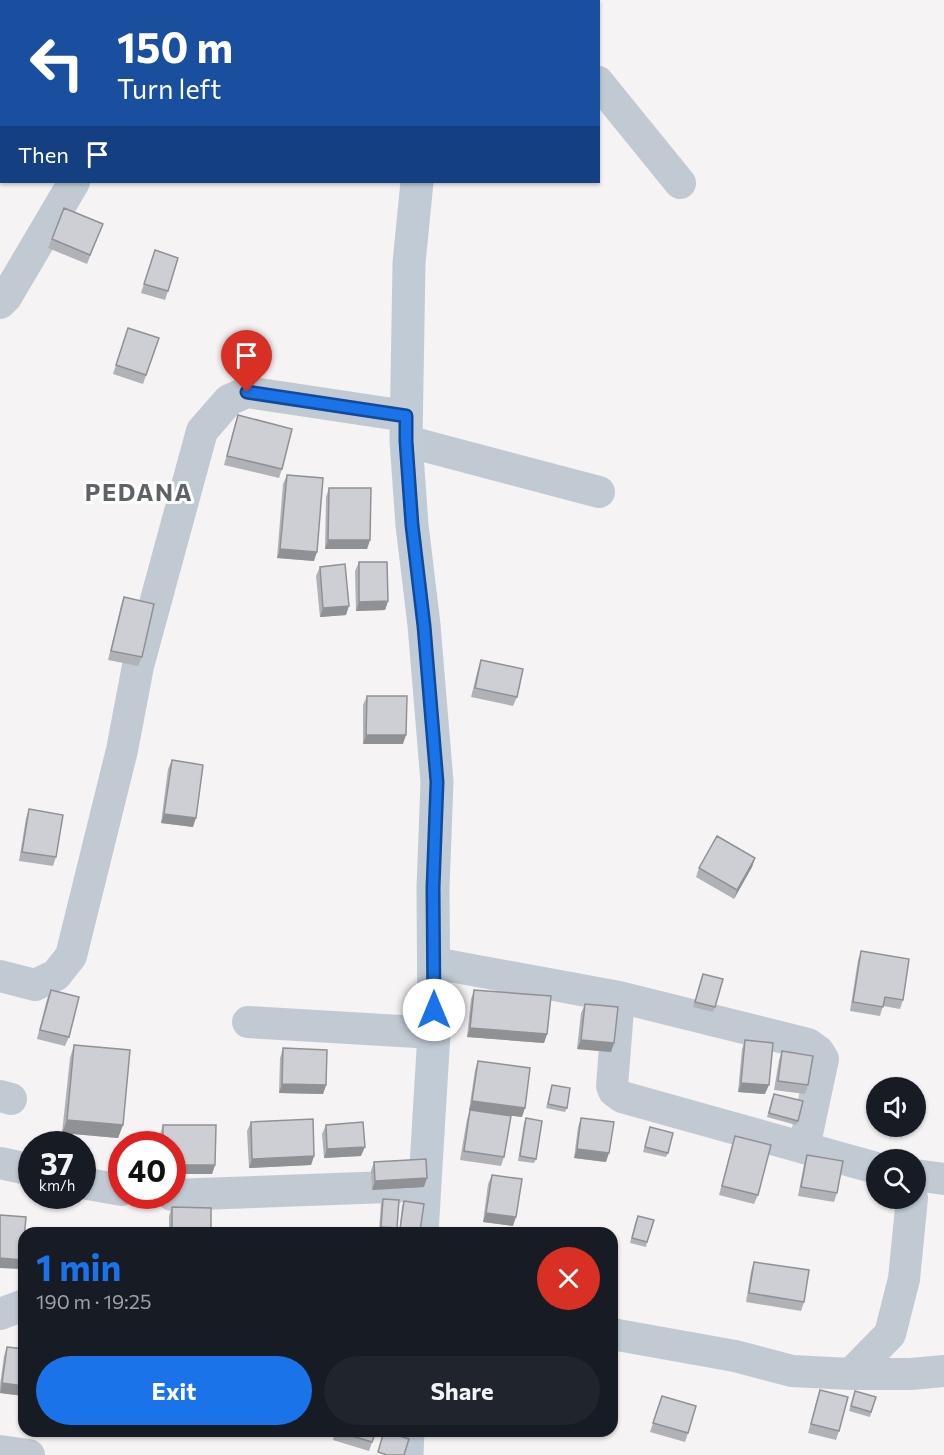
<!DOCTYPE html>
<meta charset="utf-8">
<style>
:root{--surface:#171b24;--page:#20242c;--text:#f1f3f6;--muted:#9ea1a6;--accent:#1a73e8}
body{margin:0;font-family:Commissioner,sans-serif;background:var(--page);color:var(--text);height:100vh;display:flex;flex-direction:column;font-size:22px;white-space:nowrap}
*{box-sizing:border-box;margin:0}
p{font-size:20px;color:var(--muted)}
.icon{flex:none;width:33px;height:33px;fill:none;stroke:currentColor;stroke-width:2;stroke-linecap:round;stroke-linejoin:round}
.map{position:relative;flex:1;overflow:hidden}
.sheet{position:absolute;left:18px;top:1227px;width:600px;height:210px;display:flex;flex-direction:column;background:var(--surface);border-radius:18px;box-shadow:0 2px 4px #0004}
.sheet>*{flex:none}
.hud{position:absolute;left:0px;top:0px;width:600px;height:183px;box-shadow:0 2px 4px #0004;background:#1a4fa0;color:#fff;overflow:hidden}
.tools{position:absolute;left:866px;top:1077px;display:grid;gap:12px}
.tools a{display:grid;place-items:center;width:60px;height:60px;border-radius:50%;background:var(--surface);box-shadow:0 2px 4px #0004;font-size:30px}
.speed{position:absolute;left:18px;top:1131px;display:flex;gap:12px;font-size:30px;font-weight:700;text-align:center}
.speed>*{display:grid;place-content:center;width:78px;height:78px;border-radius:50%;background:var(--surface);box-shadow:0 2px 4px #0004;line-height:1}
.speed small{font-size:15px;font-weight:400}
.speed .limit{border:9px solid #d22;background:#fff;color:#111}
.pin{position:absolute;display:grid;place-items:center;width:51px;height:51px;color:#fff;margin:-62px -26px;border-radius:50% 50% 50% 0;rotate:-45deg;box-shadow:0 0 6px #0007}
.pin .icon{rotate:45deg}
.me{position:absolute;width:66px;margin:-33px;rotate:0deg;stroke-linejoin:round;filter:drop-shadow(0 0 4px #0008)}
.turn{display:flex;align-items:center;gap:21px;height:126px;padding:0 18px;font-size:27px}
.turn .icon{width:78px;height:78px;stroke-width:2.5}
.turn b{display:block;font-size:42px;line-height:51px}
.then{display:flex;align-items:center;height:57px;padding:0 18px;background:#0003;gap:12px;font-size:22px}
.round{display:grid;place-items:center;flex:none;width:63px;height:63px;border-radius:32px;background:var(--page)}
.headline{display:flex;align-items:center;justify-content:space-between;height:102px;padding:0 18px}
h1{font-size:36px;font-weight:700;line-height:45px;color:var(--accent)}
.action{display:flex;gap:12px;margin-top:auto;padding:12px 18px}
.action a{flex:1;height:69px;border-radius:36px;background:var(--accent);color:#fff;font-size:24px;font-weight:700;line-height:69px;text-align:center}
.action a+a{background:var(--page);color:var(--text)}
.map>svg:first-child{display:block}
</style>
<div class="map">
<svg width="944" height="1455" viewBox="0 0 944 1455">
<rect width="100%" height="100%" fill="#f5f3f3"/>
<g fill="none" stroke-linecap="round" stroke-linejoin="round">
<path stroke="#c1cad2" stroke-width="32" d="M532 0 533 2
M180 2V0
M598 82 680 183
M0 303 6 297 74 182
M406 441 599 492
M434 963 619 997 612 1086 614 1091 622 1097 876 1168
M0 976 35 985 56 975 71 956 122 750 138 666 202 431 229 400 247 392 406 416
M619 997 808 1044 818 1051 823 1059 804 1148
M248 1022 434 1033
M0 1096 11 1099
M0 1163 32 1170
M915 1175 944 1179
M82 1183 122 1190
M172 1195 415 1186
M0 1314 24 1305
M612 1334 735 1356 792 1371 851 1374 890 1334 904 1279 912 1198
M851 1374H911L944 1371
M0 1451 29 1455"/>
<path stroke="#c1cbd6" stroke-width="33" d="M421 0V2
M417 182 409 263 406 441 412 525 424 625 437 782 433 888 434 1033 422 1233
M407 1455 408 1431"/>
</g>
<path fill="#b0b2b7" d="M64 208 103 224 87 264 48 248Z
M155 250 168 291 165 300 141 293Z
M128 328 159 338 143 384 113 374Z
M238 415 282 469 279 478 224 465 235 424Z
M287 475 314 561 277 558 283 484Z
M329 488 370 540 367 549H325L326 497Z
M359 562 388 601 385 610 356 611 355 571Z
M320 567 346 615 320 617 316 576Z
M124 597 142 657 138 666 108 660 121 606Z
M481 660 517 697 513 706 471 697 478 669Z
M367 696 403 744H363V705Z
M172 760 193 827 161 823 168 769Z
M29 809 56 857 53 866 19 861 26 818Z
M755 858 752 867 734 899 696 877 699 868Z
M861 951 903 1000 900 1009 883 1006 880 1016 850 1011 858 960Z
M703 974 723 979 713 1012 693 1007Z
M51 990 69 1037 65 1046 37 1039 47 999Z
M474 990 547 1034 544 1043 467 1037 471 999Z
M585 1004 614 1043 611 1052 577 1049 581 1013Z
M745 1040 765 1094 738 1092 742 1049Z
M74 1045 123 1125 118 1138 62 1133 70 1058Z
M283 1048 326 1085 323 1094 279 1093 280 1058Z
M782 1051 808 1085 805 1094 774 1090 779 1060Z
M478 1061 522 1117 489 1113 504 1157 501 1166 460 1160 467 1119 470 1110H469L475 1070Z
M552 1085 567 1108 565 1112 546 1108Z
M772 1098 798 1121 796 1125 767 1117Z
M526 1118 536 1159 534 1163 518 1161 524 1123Z
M581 1118 606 1162 574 1158 578 1127Z
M251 1122 314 1156 311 1165 249 1168 247 1131Z
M163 1125 215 1165 212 1174 172 1144H160V1134Z
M326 1125 361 1156 324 1158 322 1134Z
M650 1127 668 1153 666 1157 643 1152Z
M735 1136 758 1195 754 1204 719 1195 732 1145Z
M807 1155 837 1193 834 1202 798 1196 804 1164Z
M374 1162 424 1187 372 1190 371 1171Z
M492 1175 513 1226 483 1222 488 1184Z
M383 1199 395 1232 379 1231 381 1203Z
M404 1201 420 1231V1233H399L402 1206Z
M172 1207 211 1233H169V1216Z
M636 1220 647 1242 646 1247 630 1243Z
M754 1262 804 1302 801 1311 746 1302 751 1271Z
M7 1347 24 1349V1396L0 1393V1385L4 1356Z
M820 1390 839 1431 836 1440 808 1433 817 1399Z
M855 1391 876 1397 870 1417 849 1411Z
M662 1396 688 1433 685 1442 650 1432Z
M335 1431H376L369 1451 333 1440Z"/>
<path fill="#909195" d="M328 540H370L367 549H325Z
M280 549 317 552 314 561 277 558Z
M388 601 385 610 356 611 359 602Z
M349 606 346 615 320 617 323 608Z
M366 735H406L403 744H363Z
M164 814 196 818 193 827 161 823Z
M755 858 752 867 734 899 737 890Z
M470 1028 547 1034 544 1043 467 1037Z
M581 1040 614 1043 611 1052 577 1049Z
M741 1083 769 1085 765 1094 738 1092Z
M282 1084 326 1085 323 1094 279 1093Z
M472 1101 525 1108 522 1117 469 1110Z
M67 1120 123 1125 118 1138 62 1133Z
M365 1147 361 1156 324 1158 327 1149Z
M577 1149 609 1153 606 1162 574 1158Z
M314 1156 311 1165 249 1168 252 1159Z
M172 1165H215L212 1174H172Z
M427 1178 424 1187 372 1190 375 1181Z
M486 1213 516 1217 513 1226 483 1222Z
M381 1227 397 1228 395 1232 379 1231Z
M400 1229 420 1231V1233H399Z
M0 1258 22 1260 19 1269 0 1268Z
M2 1383 24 1386V1396L0 1393Z"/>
<path fill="#cdcfd5" stroke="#909195" stroke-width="1.5" d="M64 208 103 224 90 255 52 239Z
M155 250 178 258 168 291 144 284Z
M128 328 159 338 146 375 116 365Z
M238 415 292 429 282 469 227 456Z
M287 475 323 478 317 552 280 549Z
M329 488H371L370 540H328Z
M359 562H387L388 601 359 602Z
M345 564 349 606 323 608 320 567Z
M124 597 154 604 142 657 111 651Z
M481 660 523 669 517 697 475 688Z
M367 696H407L406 735H366Z
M172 760 203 765 196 818 164 814Z
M29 809 63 815 56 857 22 852Z
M717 836 755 858 737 890 699 868Z
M861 951 909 959 903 1000 885 997 883 1007 853 1002Z
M703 974 723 979 715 1007 695 1002Z
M51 990 79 997 69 1037 40 1030Z
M474 990 551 996 547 1034 470 1028Z
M585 1004 618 1007 614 1043 581 1040Z
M745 1040 773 1043 769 1085 741 1083Z
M74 1045 130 1050 123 1125 67 1120Z
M283 1048 327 1050 326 1085 282 1084Z
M782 1051 813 1056 808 1085 778 1081Z
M478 1061 530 1068 525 1108 472 1101Z
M552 1085 570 1088 567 1108 548 1104Z
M774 1094 803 1101 798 1121 769 1113Z
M470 1110 511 1116 504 1157 464 1151Z
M526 1118 542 1121 536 1159 520 1156Z
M581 1118 614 1122 609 1153 577 1149Z
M313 1119 314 1156 252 1159 251 1122Z
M363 1122 365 1147 327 1149 326 1125Z
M163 1125H216L215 1165H172V1144H163Z
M650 1127 673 1133 668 1153 645 1147Z
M735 1136 771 1145 758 1195 722 1186Z
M807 1155 843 1161 837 1193 801 1187Z
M426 1159 427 1178 375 1181 374 1162Z
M492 1175 522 1179 516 1217 486 1213Z
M383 1199 399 1200 397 1228 381 1227Z
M404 1201 424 1204 420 1231 400 1229Z
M172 1207 211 1208V1233H172Z
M0 1215 26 1217 22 1260 0 1258Z
M638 1216 654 1220 647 1242 632 1238Z
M461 1230 507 1233H461Z
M754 1262 809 1270 804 1302 749 1293Z
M7 1347 24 1349V1386L2 1383Z
M820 1390 848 1397 839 1431 811 1424Z
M855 1391 876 1397 871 1412 851 1406Z
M662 1396 696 1406 688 1433 653 1423Z
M336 1431H376L372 1442Z
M384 1431 409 1439 404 1455H387L378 1452Z"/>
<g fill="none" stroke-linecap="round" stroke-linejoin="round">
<defs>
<path id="route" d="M247 392 406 416V441L412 525 424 626 437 782 433 888 434 1010"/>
</defs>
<use href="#route" stroke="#114b97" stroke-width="15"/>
<use href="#route" stroke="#1a73e8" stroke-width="10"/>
</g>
<g text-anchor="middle" stroke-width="6" stroke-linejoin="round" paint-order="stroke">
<g font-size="24" font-weight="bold" letter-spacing="1.5" fill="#5f6368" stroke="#fff">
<text x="139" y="501">PEDANA</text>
</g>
</g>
</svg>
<div class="tools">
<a><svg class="icon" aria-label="sound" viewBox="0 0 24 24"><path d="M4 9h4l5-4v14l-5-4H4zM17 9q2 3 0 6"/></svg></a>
<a><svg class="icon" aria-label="search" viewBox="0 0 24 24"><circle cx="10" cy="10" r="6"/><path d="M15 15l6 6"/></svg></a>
</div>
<div class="speed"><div>37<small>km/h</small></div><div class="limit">40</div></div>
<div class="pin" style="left:247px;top:392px;background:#d93025"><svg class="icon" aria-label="arrive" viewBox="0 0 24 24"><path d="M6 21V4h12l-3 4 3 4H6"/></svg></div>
<svg class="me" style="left:434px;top:1010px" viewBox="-20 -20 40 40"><circle r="19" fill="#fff"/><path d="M0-13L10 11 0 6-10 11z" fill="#1a73e8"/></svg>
<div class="hud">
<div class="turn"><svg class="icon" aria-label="left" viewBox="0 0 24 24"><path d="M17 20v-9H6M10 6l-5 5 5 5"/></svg><div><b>150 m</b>Turn left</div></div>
<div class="then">Then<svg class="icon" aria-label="arrive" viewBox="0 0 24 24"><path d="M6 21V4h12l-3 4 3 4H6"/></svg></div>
</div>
<section class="sheet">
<div class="headline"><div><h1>1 min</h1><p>190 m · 19:25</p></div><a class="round" style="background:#d93025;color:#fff"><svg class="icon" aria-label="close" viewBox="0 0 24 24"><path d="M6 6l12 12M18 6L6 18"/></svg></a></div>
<div class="action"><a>Exit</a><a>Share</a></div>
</section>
</div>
